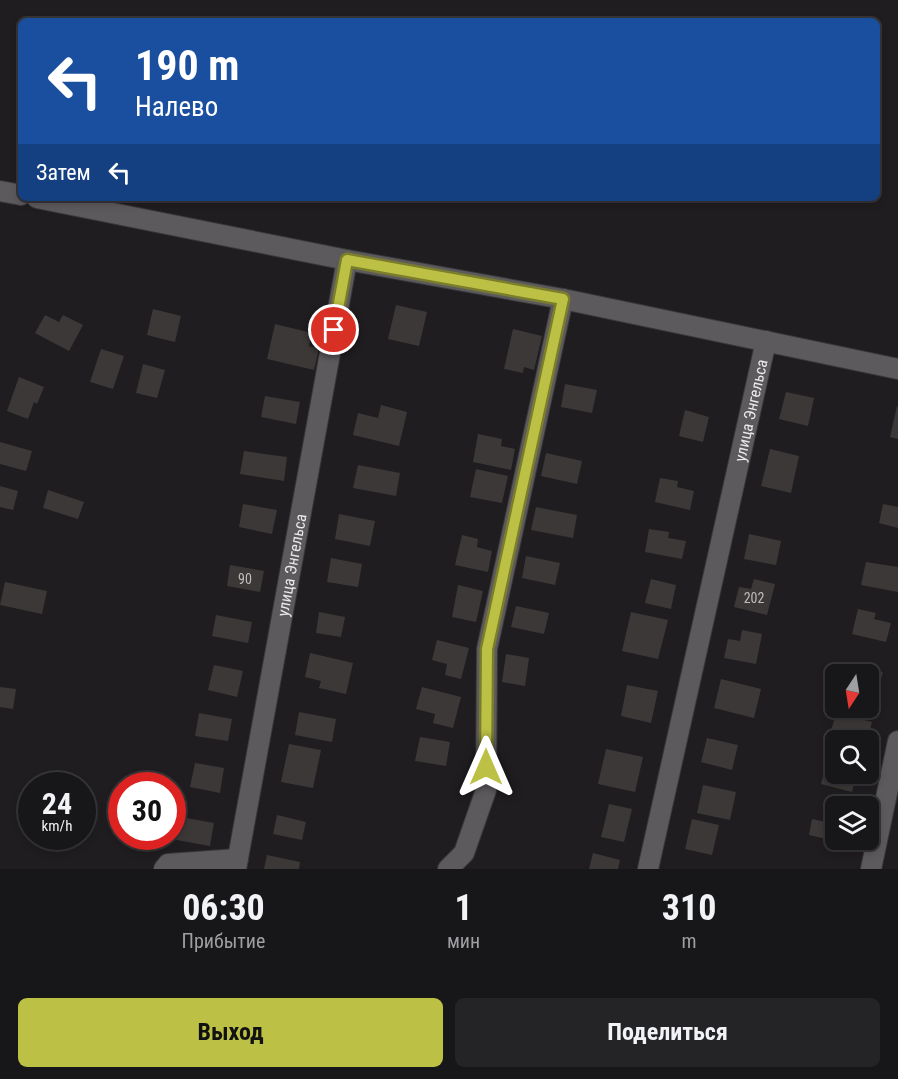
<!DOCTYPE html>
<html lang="ru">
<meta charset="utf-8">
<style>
:root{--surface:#171618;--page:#242325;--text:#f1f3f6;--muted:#9e9fa2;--line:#363537;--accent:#bcc044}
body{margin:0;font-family:"Roboto Condensed",sans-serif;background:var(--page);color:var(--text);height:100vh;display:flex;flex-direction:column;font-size:22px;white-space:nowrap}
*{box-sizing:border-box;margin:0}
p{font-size:20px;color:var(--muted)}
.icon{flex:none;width:33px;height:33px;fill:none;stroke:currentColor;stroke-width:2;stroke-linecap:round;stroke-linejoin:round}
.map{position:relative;height:869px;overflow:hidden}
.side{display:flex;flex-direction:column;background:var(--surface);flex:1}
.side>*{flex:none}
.hud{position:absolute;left:18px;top:18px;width:862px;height:183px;border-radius:9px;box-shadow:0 3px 9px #0003,0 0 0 2px var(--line);background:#1a4fa0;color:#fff;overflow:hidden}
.needle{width:39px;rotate:192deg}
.tools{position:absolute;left:825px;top:664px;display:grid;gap:12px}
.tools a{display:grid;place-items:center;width:54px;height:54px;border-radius:9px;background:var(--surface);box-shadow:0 3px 9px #0003,0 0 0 2px var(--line);font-size:30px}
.speed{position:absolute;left:18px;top:772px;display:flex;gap:12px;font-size:30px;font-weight:700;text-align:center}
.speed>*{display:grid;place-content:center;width:78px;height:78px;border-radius:50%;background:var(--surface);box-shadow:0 3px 9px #0003,0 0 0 2px var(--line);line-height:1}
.speed small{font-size:15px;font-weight:400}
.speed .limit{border:9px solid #d22;background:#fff;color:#111}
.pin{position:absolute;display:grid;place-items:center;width:51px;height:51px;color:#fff;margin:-26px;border:3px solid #fff;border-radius:50%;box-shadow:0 2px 6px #0007}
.me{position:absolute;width:66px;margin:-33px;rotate:0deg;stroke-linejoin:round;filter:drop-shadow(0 0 4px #0008)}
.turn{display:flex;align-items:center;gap:21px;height:126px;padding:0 18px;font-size:27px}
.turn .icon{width:78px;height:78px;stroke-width:2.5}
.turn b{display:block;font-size:42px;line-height:51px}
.then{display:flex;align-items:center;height:57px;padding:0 18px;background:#0003;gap:12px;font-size:22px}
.eta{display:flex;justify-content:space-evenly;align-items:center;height:102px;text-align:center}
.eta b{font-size:36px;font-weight:700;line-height:42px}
.primary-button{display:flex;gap:12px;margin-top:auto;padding:12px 18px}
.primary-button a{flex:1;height:69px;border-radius:9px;background:var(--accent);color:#111;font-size:24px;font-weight:700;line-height:69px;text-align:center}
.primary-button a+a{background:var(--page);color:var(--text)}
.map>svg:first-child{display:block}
</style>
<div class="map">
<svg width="898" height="869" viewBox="0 0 898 869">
<rect width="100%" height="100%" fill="#1f1d20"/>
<path fill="#3c3837" d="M396 305 427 312 419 346 388 339Z
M153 309 181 316 175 342 147 335Z
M45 315 59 322 63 315 83 325 69 351 35 333Z
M275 324 312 333 309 346 319 348 314 370 267 359Z
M513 329 542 336 534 370 524 367 523 373 504 369Z
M101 349 124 356 113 389 90 382Z
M143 364 165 370 157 398 136 393Z
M19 377 44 387 37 404 34 402 28 419 7 411Z
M565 384 597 390 592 413 561 407Z
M786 392 814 398 808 426 779 419Z
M265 396 300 402 296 424 261 417Z
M381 405 407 412 399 446 353 435 358 413 378 418Z
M897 406 898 407V439L890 437Z
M685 410 709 417 703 442 679 436Z
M478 434 502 439 501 446 515 449 511 470 473 462Z
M0 442 32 451 26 471 0 464Z
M770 449 799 456 791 493 761 486Z
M244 451 287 457 284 481 240 474Z
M546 453 582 461 577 484 541 476Z
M358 465 400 473 396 496 353 488Z
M476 469 508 476 502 503 470 497Z
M660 478 678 481 677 487 694 491 690 510 655 502Z
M0 486 18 491 13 510 0 507Z
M48 490 84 502 78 519 43 508Z
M243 504 277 510 272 534 239 527Z
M883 504 898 507V528L879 523Z
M536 507 577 515 573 538 531 530Z
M339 514 375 521 370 546 335 539Z
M649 529 669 532 668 538 686 541 682 559 645 552Z
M749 534 781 541 776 565 744 559Z
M462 535 478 539 477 547 492 551 488 572 455 565Z
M526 556 560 563 555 585 522 578Z
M331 558 362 564 358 587 327 582Z
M866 562 898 567V592L861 585Z
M230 565 264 571 260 592 227 586Z
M651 579 676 585 671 609 645 603Z
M754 579 775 584 767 615 734 607 739 587 751 589Z
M5 582 47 591 42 614 0 605Z
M458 585 483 591 476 622 452 617Z
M516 606 549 613 544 634 511 627Z
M858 609 876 613 874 619 891 623 886 642 852 634Z
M319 612 345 617 341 637 316 633Z
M631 612 668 620 658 659 622 651Z
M216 615 252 622 248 643 212 636Z
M742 630 762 634 756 664 724 658 728 639 740 641Z
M437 640 469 648 461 679 445 675 447 664 432 660Z
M310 653 353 663 346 694 319 688 321 681 305 677Z
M506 654 529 658 525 686 502 682Z
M846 663 883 672 876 696 868 694V675H843Z
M214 665 243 671 237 697 208 690Z
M721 679 761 689 754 718 714 708Z
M627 685 658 691 651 723 621 716Z
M0 687 16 689 13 709 0 707Z
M422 687 461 697 453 728 433 723 435 714 416 709Z
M299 712 336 719 332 742 295 735Z
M199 713 232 719 228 741 195 736Z
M836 713 872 722 867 741H855L830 735Z
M420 737 450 742 446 766 415 761Z
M707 738 738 745 732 770 701 762Z
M289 744 321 750 313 788 281 782Z
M606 749 643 757 635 792 598 784Z
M827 761 836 764V774H856L852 792 821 784Z
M195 763 224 768 220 793 190 787Z
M703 785 736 792 730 820 697 813Z
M609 804 632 809 624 842 601 837Z
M277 815 306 822 302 840 273 834Z
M175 816 214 823 210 846 171 839Z
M692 819 719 825 712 855 685 849Z
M812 819 836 824V840H845L844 843 809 835Z
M593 853 620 860 618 869H589Z
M267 855 300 862 299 869H264Z"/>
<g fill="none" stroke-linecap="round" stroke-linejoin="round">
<defs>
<g id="minor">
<path d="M0 191 21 195"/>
<path d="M37 198 347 260 563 299 898 369"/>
<path d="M164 869 168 864 238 859"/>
<path id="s1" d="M236 869 347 260"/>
<path d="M448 869 464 853 486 790 487 649 563 299"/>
<path id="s2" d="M648 869 766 341"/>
<path d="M871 869 898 741"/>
</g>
</defs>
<use href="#minor" stroke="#3a393a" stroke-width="22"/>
<use href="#minor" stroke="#5d5a5d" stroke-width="20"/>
</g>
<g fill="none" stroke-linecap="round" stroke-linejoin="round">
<defs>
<path id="route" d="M334 330 347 260 563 299 487 649 486 767"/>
</defs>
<use href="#route" stroke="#7a7d2c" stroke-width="15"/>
<use href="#route" stroke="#bcc044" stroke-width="10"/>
</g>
<g text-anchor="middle" stroke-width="5" stroke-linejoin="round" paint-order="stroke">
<g font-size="14" fill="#bebcbd">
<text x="245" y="584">90</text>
<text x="754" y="603">202</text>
</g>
<g font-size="16" fill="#eae8ea" stroke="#1f1d20">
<text dy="6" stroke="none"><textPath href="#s2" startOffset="470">улица Энгельса</textPath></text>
<text dy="6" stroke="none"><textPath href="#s1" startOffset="309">улица Энгельса</textPath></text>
</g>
</g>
</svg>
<div class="tools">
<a><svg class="needle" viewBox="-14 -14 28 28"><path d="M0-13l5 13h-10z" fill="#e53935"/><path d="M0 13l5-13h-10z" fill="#9e9fa2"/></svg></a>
<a><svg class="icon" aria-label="search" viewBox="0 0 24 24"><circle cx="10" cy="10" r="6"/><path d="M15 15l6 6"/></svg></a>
<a><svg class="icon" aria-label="layers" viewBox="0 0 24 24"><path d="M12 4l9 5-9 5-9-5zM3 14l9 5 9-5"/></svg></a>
</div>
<div class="speed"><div>24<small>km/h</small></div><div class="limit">30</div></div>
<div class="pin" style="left:334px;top:330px;background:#d93025"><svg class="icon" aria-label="arrive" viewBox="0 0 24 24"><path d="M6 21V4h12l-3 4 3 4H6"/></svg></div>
<svg class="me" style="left:486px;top:767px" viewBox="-20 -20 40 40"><path d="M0-17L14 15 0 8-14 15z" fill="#bcc044" stroke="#fff" stroke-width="4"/></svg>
<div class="hud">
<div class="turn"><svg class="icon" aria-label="left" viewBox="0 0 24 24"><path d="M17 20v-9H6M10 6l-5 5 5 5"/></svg><div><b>190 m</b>Налево</div></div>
<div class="then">Затем<svg class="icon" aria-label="left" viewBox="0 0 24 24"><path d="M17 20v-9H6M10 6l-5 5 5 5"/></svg></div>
</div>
</div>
<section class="side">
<div class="eta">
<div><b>06:30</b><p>Прибытие</p></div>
<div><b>1</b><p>мин</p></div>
<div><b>310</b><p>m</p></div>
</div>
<div class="primary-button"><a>Выход</a><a>Поделиться</a></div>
</section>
